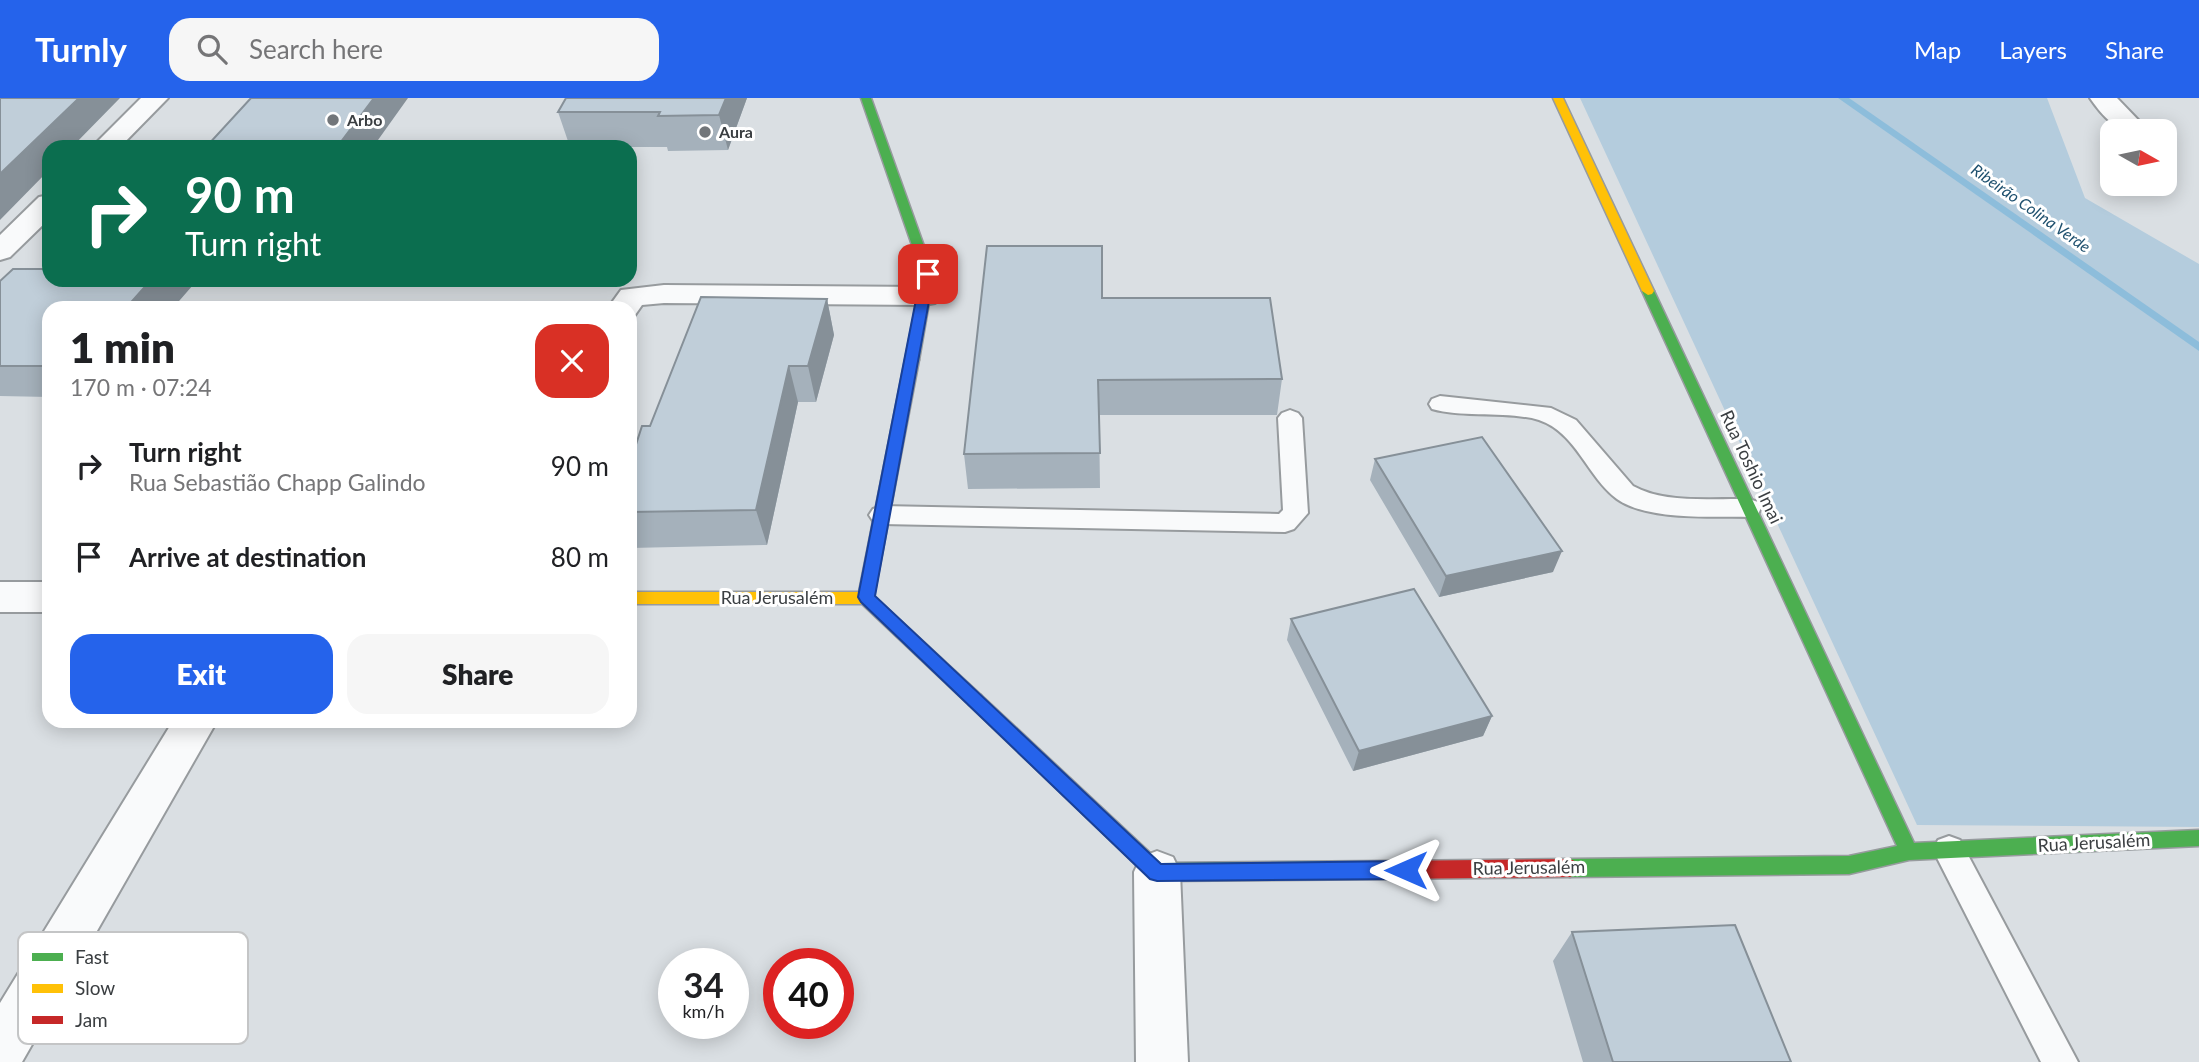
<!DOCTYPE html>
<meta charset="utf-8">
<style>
:root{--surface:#fff;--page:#f6f6f6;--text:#202124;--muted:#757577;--accent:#2563eb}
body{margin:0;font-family:Lato,sans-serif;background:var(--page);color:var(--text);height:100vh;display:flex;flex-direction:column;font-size:26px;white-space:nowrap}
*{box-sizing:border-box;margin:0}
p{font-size:23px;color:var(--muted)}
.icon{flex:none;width:38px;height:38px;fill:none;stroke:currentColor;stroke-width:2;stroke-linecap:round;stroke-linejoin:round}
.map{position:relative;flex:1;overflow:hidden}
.panel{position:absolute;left:42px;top:203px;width:595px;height:427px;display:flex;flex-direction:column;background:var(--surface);border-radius:21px;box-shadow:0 4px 18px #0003}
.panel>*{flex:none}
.hud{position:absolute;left:42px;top:42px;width:595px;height:147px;border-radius:21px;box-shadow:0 4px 18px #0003;background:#0b6e4f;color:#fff;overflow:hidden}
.needle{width:46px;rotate:99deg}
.tools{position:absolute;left:2100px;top:21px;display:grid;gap:14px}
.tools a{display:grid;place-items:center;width:77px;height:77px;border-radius:14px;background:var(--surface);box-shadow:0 4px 18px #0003;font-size:35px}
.speed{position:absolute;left:658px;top:850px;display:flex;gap:14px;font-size:35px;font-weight:700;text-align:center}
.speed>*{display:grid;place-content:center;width:91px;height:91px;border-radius:50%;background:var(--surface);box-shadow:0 4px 18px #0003;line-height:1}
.speed small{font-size:18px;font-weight:400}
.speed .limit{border:10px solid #d22;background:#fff;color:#111}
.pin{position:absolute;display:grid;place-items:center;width:60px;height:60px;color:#fff;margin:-30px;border-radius:14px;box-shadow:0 4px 10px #0006}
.me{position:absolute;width:77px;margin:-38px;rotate:270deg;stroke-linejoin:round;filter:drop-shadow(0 0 5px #0008)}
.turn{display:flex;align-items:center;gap:24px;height:147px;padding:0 28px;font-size:32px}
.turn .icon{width:91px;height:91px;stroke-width:2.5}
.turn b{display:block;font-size:49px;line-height:60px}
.round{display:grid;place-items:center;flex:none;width:74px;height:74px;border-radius:21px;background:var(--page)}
.summary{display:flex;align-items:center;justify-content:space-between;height:119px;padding:0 28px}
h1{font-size:42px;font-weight:800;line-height:52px}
.button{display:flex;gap:14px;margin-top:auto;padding:14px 28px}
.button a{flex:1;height:80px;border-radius:21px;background:var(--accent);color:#fff;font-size:28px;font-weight:800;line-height:80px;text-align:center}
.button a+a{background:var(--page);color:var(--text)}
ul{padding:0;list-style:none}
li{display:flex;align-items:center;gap:21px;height:91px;padding:0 28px}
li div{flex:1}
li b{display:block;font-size:26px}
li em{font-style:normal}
header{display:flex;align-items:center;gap:42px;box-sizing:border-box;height:98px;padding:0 35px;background:var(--accent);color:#fff}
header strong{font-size:33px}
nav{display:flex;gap:38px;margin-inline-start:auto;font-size:24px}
.search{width:490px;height:63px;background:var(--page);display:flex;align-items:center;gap:18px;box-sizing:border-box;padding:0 24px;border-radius:21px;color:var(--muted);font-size:26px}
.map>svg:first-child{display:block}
</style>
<header>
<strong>Turnly</strong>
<div class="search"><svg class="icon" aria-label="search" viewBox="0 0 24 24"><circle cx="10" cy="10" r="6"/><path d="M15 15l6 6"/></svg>Search here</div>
<nav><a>Map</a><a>Layers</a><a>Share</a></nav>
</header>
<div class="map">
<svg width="2199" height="964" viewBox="0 0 2199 964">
<rect width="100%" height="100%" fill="#dadfe3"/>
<path fill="#b4ccdd" d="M1580 0H2047L2085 100 2199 166V729L1917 727Z"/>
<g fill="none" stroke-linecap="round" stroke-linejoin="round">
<path fill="#8dbddb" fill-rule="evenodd" d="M1838 0H1849L2199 244V253Z"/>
<defs>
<path id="lane" d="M1440 298 1551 310 1576 322 1633 388C1665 406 1713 400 1749 401L1758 404 1761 410 1758 416 1749 419C1713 418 1648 423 1617 401 1588 380 1576 334 1539 322 1509 313 1464 320 1432 311L1429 306 1432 301Z
M1290 312 1298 315 1302 320 1308 415 1294 431 1285 434 882 426 873 423 869 417 873 411 882 408 1279 416 1283 412 1278 320 1282 315Z
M1949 738 1960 742 2078 964H2041L1933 752 1938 742Z"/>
<path id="street" d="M141 0H168L120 49H92Z
M2090 0H2117L2142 26 2138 32C2118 37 2101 16 2090 0Z
M49 97V121L10 159 0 162V137L39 99Z
M664 187 924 189 935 191 939 198 935 205 924 207 664 205 642 207 635 217 630 218V210H608L621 192Z
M0 484H49V514H0Z
M173 623H217L22 964H0V905Z
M1157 753 1173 759 1180 774 1188 964H1136L1134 774 1141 759Z"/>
<path id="fast" d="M861 0H871L934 176 919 262 912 266 905 262 922 176Z
M1648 189 1654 193 1914 745 2199 732V748L1909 762 1849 776 1570 779 1563 776 1561 770 1563 764 1570 761 1849 758 1897 748 1642 193Z
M975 595 981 597 1161 765 1390 763 1397 766 1400 772 1397 778 1390 781 1157 783 1150 780 969 607 966 602 969 597Z"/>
<path id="slow" d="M1553 0H1563L1654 193 1652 196 1648 197 1642 193Z
M912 258 919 262 874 498 981 597 984 602 981 607 975 609 969 607 862 506H630V494H859L905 262Z"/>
<path id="jam" d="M1570 761 1577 764 1579 770 1577 776 1570 779 1390 781 1383 778 1380 772 1383 766 1390 763Z"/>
</defs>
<use href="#lane" stroke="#979b9e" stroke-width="4"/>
<use href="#street" stroke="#979b9e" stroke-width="4"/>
<use href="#fast" stroke="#979b9e" stroke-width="3"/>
<use href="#slow" stroke="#979b9e" stroke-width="3"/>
<use href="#jam" stroke="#979b9e" stroke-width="3"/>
<use href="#lane" fill="#f9fafb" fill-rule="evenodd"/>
<use href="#street" fill="#f9fafb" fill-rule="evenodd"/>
<use href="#fast" fill="#4caf50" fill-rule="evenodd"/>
<use href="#slow" fill="#ffc107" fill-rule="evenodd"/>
<use href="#jam" fill="#c62828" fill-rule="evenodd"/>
</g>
<path fill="#a5b1bb" d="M747 0 728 52 668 53 667 49H570L558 14Z
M49 182H303L301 184 193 187 49 210V299L0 298V183Z
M1102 200 1282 281 1277 317H1099L1100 390 968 391 964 356Z
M827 201 834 237 816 304H798L767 447 630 450V365L650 328Z
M1375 361 1553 474 1439 499 1370 382Z
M1291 521 1492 618 1483 638 1353 673 1287 542Z
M1572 834 1791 964H1583L1553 863Z"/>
<path fill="#869098" d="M79 0H120L72 49H49V72L0 122V76Z
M374 0H408L373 49H337Z
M726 0H747L728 52 719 17Z
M151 182H190L193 187 173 210H126Z
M827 201 834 237 816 304 808 268Z
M789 268 798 304 767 447 756 412Z
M1562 453 1553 474 1439 499 1446 478Z
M1492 618 1483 638 1353 673 1359 653Z"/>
<path fill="#c0ced9" stroke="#869098" stroke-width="2" d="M0 0H79L0 76Z
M251 0H374L337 49H206Z
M566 0H726L719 17 658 18 660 14H558Z
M987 148H1102V200H1270L1282 281 1098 282 1100 355 964 356Z
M13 171H49V182H151L126 210H49V268H0V183Z
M701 199 827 201 808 268H789L756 412 630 414V365L642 328H650Z
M1482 339 1562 453 1446 478 1375 361Z
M49 417V424H44Z
M1414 491 1492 618 1359 653 1291 521Z
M1735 827 1791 964H1613L1572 834Z"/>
<path fill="#2563eb" stroke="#184099" stroke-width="2" d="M928 172 934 176 875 498 1161 766 1406 763 1413 766 1416 772 1413 778 1406 781 1157 783 1150 781 861 504 858 499 921 176Z"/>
<g fill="#72767a" stroke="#fff" stroke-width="2.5">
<circle cx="333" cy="22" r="7"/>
<circle cx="705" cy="34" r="7"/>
</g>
<g text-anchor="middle" stroke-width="6" stroke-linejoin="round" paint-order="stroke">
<g font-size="16" font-weight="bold" fill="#3a3e41" stroke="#fff" text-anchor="start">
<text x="347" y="28">Arbo</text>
<text x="719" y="40">Aura</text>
</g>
<g font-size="16" font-style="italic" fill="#1e506e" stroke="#fff">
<text transform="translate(2031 110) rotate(35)" y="6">Ribeirão Colina Verde</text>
</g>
<g font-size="18" fill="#3a3e41" stroke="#fff">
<text transform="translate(1751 369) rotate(65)" y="6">Rua Toshio Imai</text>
<text x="777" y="506">Rua Jerusalém</text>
<text transform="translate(2094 745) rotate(-3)" y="6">Rua Jerusalém</text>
<text transform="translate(1529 770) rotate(-1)" y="6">Rua Jerusalém</text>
</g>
</g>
<rect x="18" y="834" width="230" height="112" rx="10" fill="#fff" stroke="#c4c5c6" stroke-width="2"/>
<rect x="32" y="855" width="31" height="8" fill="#4caf50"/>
<rect x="32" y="886" width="31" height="9" fill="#ffc107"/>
<rect x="32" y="918" width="31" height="8" fill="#c62828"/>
<g font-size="19" fill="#3a3e41">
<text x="75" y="866">Fast</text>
<text x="75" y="897">Slow</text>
<text x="75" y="929">Jam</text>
</g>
</svg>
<div class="tools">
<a><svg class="needle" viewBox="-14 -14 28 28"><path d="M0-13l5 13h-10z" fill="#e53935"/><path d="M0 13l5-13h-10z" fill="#757577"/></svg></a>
</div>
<div class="speed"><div>34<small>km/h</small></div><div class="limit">40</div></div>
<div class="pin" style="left:928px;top:176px;background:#d93025"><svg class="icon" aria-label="arrive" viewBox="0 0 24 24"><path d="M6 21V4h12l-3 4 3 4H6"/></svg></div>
<svg class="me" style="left:1406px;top:772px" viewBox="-20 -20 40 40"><path d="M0-17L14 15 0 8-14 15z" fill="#2563eb" stroke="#fff" stroke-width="4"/></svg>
<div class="hud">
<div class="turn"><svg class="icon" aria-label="right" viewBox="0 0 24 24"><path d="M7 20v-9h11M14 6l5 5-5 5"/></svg><div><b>90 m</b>Turn right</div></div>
</div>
<section class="panel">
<div class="summary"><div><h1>1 min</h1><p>170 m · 07:24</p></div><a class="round" style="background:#d93025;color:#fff"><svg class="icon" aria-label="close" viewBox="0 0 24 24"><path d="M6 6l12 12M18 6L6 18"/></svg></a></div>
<ul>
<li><svg class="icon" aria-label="right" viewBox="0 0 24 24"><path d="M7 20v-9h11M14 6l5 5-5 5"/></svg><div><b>Turn right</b><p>Rua Sebastião Chapp Galindo</p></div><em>90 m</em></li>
<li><svg class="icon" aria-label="arrive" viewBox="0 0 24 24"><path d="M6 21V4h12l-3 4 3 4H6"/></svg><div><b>Arrive at destination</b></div><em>80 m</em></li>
</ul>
<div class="button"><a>Exit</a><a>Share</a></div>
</section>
</div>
